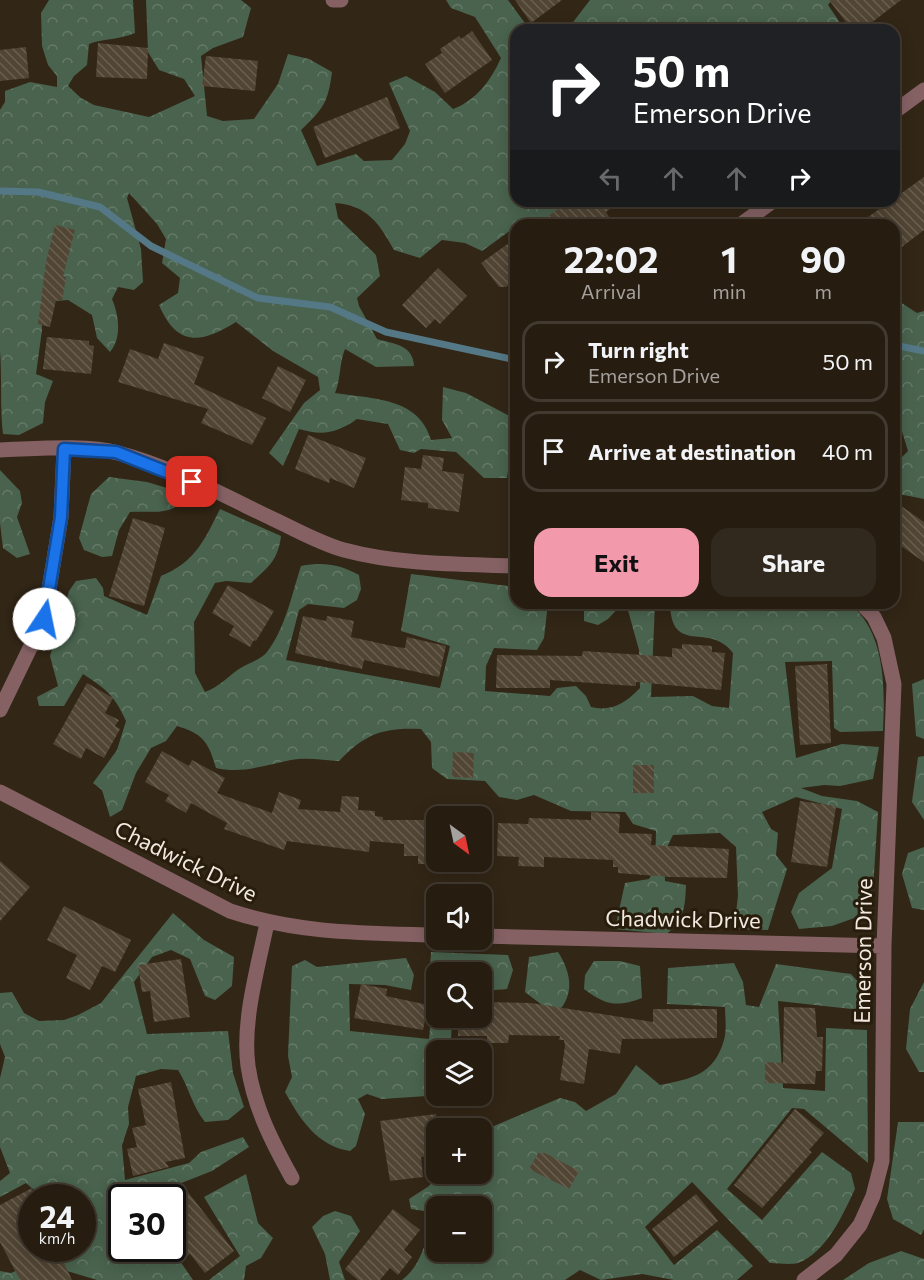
<!DOCTYPE html>
<meta charset="utf-8">
<style>
:root{--surface:#261c10;--page:#32291e;--text:#f1f3f6;--muted:#a4a19f;--line:#423a30;--accent:#f29aac}
body{margin:0;font-family:Commissioner,sans-serif;background:var(--page);color:var(--text);height:100vh;display:flex;flex-direction:column;font-size:22px;white-space:nowrap}
*{box-sizing:border-box;margin:0}
p{font-size:20px;color:var(--muted)}
.icon{flex:none;width:33px;height:33px;fill:none;stroke:currentColor;stroke-width:2;stroke-linecap:round;stroke-linejoin:round}
.map{position:relative;flex:1;overflow:hidden}
.details{position:absolute;left:510px;top:219px;width:390px;height:390px;display:flex;flex-direction:column;background:var(--surface);border-radius:18px;box-shadow:0 3px 15px #0003,0 0 0 2px var(--line)}
.details>*{flex:none}
.guide{position:absolute;left:510px;top:24px;width:390px;height:183px;border-radius:18px;box-shadow:0 3px 15px #0003,0 0 0 2px var(--line);background:#202124;color:#fff;overflow:hidden}
.needle{width:39px;rotate:147deg}
.tools{position:absolute;left:426px;top:806px;display:grid;gap:12px}
.tools a{display:grid;place-items:center;width:66px;height:66px;border-radius:12px;background:var(--surface);box-shadow:0 3px 15px #0003,0 0 0 2px var(--line);font-size:30px}
.speed{position:absolute;left:18px;top:1184px;display:flex;gap:12px;font-size:30px;font-weight:700;text-align:center}
.speed>*{display:grid;place-content:center;width:78px;height:78px;border-radius:50%;background:var(--surface);box-shadow:0 3px 15px #0003,0 0 0 2px var(--line);line-height:1}
.speed small{font-size:15px;font-weight:400}
.speed .limit{border:3px solid #111;border-radius:9px;background:#fff;color:#111}
.pin{position:absolute;display:grid;place-items:center;width:51px;height:51px;color:#fff;margin:-26px;border-radius:12px;box-shadow:0 3px 9px #0006}
.me{position:absolute;width:66px;margin:-33px;rotate:11deg;stroke-linejoin:round;filter:drop-shadow(0 0 4px #0008)}
.turn{display:flex;align-items:center;gap:21px;height:126px;padding:0 24px;font-size:27px}
.turn .icon{width:78px;height:78px;stroke-width:2.5}
.turn b{display:block;font-size:42px;line-height:51px}
.lanes{display:flex;align-items:center;height:57px;padding:0 24px;background:#0003;justify-content:center;gap:30px;direction:ltr}
.lanes .off{opacity:.35}
.eta{display:flex;justify-content:space-evenly;align-items:center;height:102px;text-align:center}
.eta b{font-size:36px;font-weight:700;line-height:42px}
.button{display:flex;gap:12px;margin-top:auto;padding:12px 24px}
.button a{flex:1;height:69px;border-radius:18px;background:var(--accent);color:#111;font-size:24px;font-weight:700;line-height:69px;text-align:center}
.button a+a{background:var(--page);color:var(--text)}
ul{padding:0;list-style:none}
li{display:flex;align-items:center;gap:18px;height:81px;margin:0 12px 9px;padding:0 12px;border:3px solid var(--line);border-radius:18px}
li div{flex:1}
li b{display:block;font-size:22px}
li em{font-style:normal}
.map>svg:first-child{display:block}
</style>
<div class="map">
<svg width="924" height="1280" viewBox="0 0 924 1280">
<defs>
<pattern id="forest-crowns" width="20" height="18" patternUnits="userSpaceOnUse" patternTransform="scale(1.5)"><rect width="20" height="18" fill="#49634e"/><path d="M2 6a3 3 0 1 1 6 0M12 15a3 3 0 1 1 6 0" fill="none" stroke="#647a67"/></pattern>
<pattern id="building-back-hatch" width="6" height="6" patternUnits="userSpaceOnUse" patternTransform="scale(1.5)"><rect width="6" height="6" fill="#514534"/><path d="M-1 5l2 2M0 0l6 6M5-1l2 2" fill="none" stroke="#6a6051"/></pattern>
</defs>
<rect width="100%" height="100%" fill="#322616"/>
<path fill="url(#forest-crowns)" fill-rule="evenodd" d="M49 0H133L135 33C119 40 105 38 89 44L87 65 74 76 68 86 81 98 94 105 149 117 195 96 184 79 159 70 148 52 146 0H241L251 8 243 37 213 48 201 56 207 116 223 121 254 119 278 84 288 54 309 59 332 72C328 103 323 109 301 130L317 166 356 154 364 161 392 160 405 144 410 131 389 83 406 76 435 92 453 109C477 100 491 80 501 58L475 17 451 8 446 0H508L530 30H516V201H557L569 225 542 224 529 217 482 251 465 243 442 240 420 258 394 250C379 223 367 205 335 203L338 218 376 255 380 276 357 298 359 306 377 339C395 344 413 345 414 366L376 367 345 349C339 364 341 378 335 393 372 399 419 397 431 440L452 438 442 420 443 387 466 393 515 419 507 478H484L456 452 421 449 414 453 400 450 388 424 357 419C337 433 323 436 299 429L283 466 269 453 304 403 320 390 318 377 273 351 236 322C201 344 177 347 159 305L178 293 180 278 162 263 166 239 157 224 129 193 127 198 141 249 143 282 134 290 118 287 112 299C119 315 122 338 110 352L97 338 92 315 68 300 41 302 42 330 36 374 53 381 45 402 43 423 19 435 3 434C0 411 2 376 0 350V110L5 102V91L30 82 57 87V76L48 65 42 46 41 13Z
M590 0H832L828 5 845 30H567Z
M894 298 917 313 924 311V499L894 493V465L908 451 898 418 894 416Z
M0 470 20 491 22 503 17 517 30 554 17 558 3 548 0 523Z
M109 477 147 482 187 494C175 518 152 510 130 512L119 530 112 556 102 557 84 550 79 538 91 494Z
M220 509 281 536C278 561 268 567 251 583L226 581 215 583 194 622 195 673 205 692C220 686 226 678 239 669 247 663 261 660 267 652 285 629 292 594 301 566 324 562 338 564 359 575L361 589 357 600 344 608 308 604 299 610 286 660 440 688 450 646 401 631 411 574 516 587V603H548L544 638 537 650 494 648 486 666 485 691 550 696 557 688 576 686 586 696 591 707C611 712 626 703 640 688L639 650 626 603H655L651 697 693 696 712 706 729 708 733 653C710 621 671 657 670 603H849C886 632 885 689 883 731L840 732 834 728 832 661 785 662 796 758 842 744 879 747 873 779 840 786 824 785 801 788 822 796 857 801 878 812 873 889 860 916 832 926 799 929 791 912 799 893 832 868 842 809 796 797 762 812 771 829 778 833 776 855 787 869 768 930 734 929 738 896 736 847 720 833 673 835 664 853 665 881 686 885C685 909 684 918 667 934L615 929 625 883 649 879 655 869 656 831 633 824 625 812 571 811 534 795 517 800 499 797 485 781 447 779 432 768 431 742 421 729C383 727 365 734 339 761 324 760 306 757 291 760 265 765 243 774 216 768 208 741 203 734 177 726L166 741 151 748 136 773 122 810 110 817 102 790 93 783 117 750 126 721C115 696 106 689 83 674L64 706H39L37 697 58 686 50 656 69 591 76 581 96 578 103 588 104 596 147 615 161 576C195 562 204 541 220 509Z
M584 603H623L608 619 598 625 584 621Z
M924 679V739L916 736 912 684Z
M924 756V820L912 802 918 757Z
M924 847V910L912 908 902 874 908 853Z
M173 913 204 940 234 957 232 986 215 1000 205 996 190 959 171 950 152 957 134 982 147 1034 228 1031 233 1073 244 1107 228 1120 205 1122C192 1106 189 1087 178 1070L161 1069 136 1076 128 1107 129 1124 122 1145 125 1180 189 1163 201 1152 243 1137 249 1147 212 1171 166 1189 159 1197H122V1248H171L193 1280H97L57 1268 35 1280H0V1271L11 1273 51 1255 54 1248H82V1197H42L26 1183 0 1197V1181L10 1173 0 1147V1078L5 1057 0 1044V993L12 992 24 1013 39 1021 64 1020 78 1015 101 1003Z
M431 952 508 955 513 970 507 989 482 991V972H436V1017H452L451 1042 473 1047 472 1050H436V1095H442L382 1099 367 1094 358 1099 365 1114 356 1146 350 1151C317 1146 300 1119 285 1092L292 1077 288 1056 292 966 305 960 317 967 406 958 414 975 411 990 385 985 349 984 350 1031 429 1039 434 987 430 967Z
M558 952C572 974 575 996 555 1015L525 992 529 957Z
M594 961H620L640 966 642 998C618 1007 606 1006 584 989L585 975Z
M734 963 743 982 746 1005 759 1007 776 964 851 974C861 985 871 995 870 1011L778 1001 783 1088 825 1091 826 1028 867 1030 868 1163 804 1109 792 1108 727 1189 762 1220 822 1152 851 1173 855 1189C843 1214 827 1252 798 1263 790 1265 778 1263 770 1263L692 1182 645 1227 674 1265 717 1230 753 1266 737 1280H674L642 1274 601 1280 580 1270 565 1280H402C421 1265 421 1250 432 1229L424 1211 411 1209 409 1199 429 1186 440 1173H482V1131L560 1098 575 1102 586 1111 616 1094 636 1065 660 1085C691 1079 714 1075 724 1040 727 1030 725 1017 725 1007L667 1004 668 968ZM436 1206H482V1251H436Z
M924 982V1072H919L906 1049 910 1009Z
M898 1122H924V1229L921 1235 893 1219 887 1199Z
M246 1174 258 1223 273 1238 261 1258 246 1266 244 1280H209L240 1256 204 1197Z
M335 1211 351 1216 360 1231 339 1262 345 1280H330L325 1254 312 1227 323 1216Z
M901 1251 924 1259V1280H843L869 1263Z"/>
<g fill="none" stroke-linecap="round" stroke-linejoin="round">
<path stroke="#547886" stroke-width="7" d="M0 191 38 192 100 207 151 246 258 298 330 307 386 332 516 360
M894 345 924 351"/>
</g>
<path fill="url(#building-back-hatch)" d="M515 0H562L531 23Z
M829 0H901L862 30H852Z
M472 31 492 60 445 93 425 64 442 53 440 49 459 36 461 39Z
M98 43 148 48 147 79 96 77Z
M26 47 29 78 0 81V50Z
M206 56 258 61 255 91 202 86Z
M387 97 400 128 325 158 313 127Z
M924 177V230L894 253V225H857Z
M569 201H621L606 212 609 217 599 225H536Z
M55 225 75 230 63 276 66 277 62 301 56 300 50 327 38 324 46 262Z
M516 238V280L506 287H499L481 263Z
M438 268 467 296 440 324 435 319 426 328 402 305Z
M47 337 89 341V345L94 346 91 374 43 369Z
M164 343 204 357 194 384 266 418 252 445 201 423 208 409 118 382 130 349 158 359Z
M278 366 306 380 290 412 262 398Z
M308 435 366 458 354 488 330 478 329 483 295 469Z
M423 455 444 458 442 471 464 474 459 512 428 508V503L401 500 405 467 421 469Z
M894 501 924 522V562L894 541Z
M133 518 165 528 144 606 109 596Z
M228 585 274 611 256 641 254 640 250 647 229 635 234 626 212 613Z
M303 616 326 621 327 616 354 621 351 637 397 647 405 648 407 637 446 646 439 677 364 660 362 669 295 653Z
M682 644 712 646V652L725 653 721 690 636 682V686L620 685 550 680V688H496L497 655 582 656 583 651 672 657V648L682 649Z
M827 664 831 743 800 745 795 666Z
M87 683 113 698 105 713 119 720 115 726 120 729 104 758 86 748 81 759 53 744Z
M162 751 189 766 192 760 225 778 217 793 272 813 279 792 301 800 298 809 340 812 342 796 359 797 358 810 375 811V816L383 817V820H436V864H418V856H404V844L370 841 369 852 287 841 284 850 224 829 227 823 191 803 186 813 165 801 169 795 145 782Z
M453 752 474 753 473 778 452 777Z
M633 765H654V793H633Z
M800 801 836 806 827 867 791 862Z
M591 812 620 814 619 833 652 834 651 845 729 849 727 878 671 877 618 873V867H613V860L544 857V867L518 866 519 857 497 856 498 823 528 824 529 818 591 820Z
M0 861 30 887 0 921Z
M64 906 131 940 115 972 102 966 90 990 66 978 77 955 47 940Z
M181 959 190 1017 154 1022 150 991 142 992 138 965Z
M361 984 387 989 386 996 428 1005 423 1030 354 1018Z
M482 1002 531 1003 653 1022V1009H717V1038L622 1039 620 1054 589 1049 584 1084 560 1080 565 1046 564 1040H559L560 1036 509 1035 508 1043H487V1036H458V1017H482Z
M784 1007 815 1008 817 1037H823L822 1071H816L815 1084 765 1083V1062L783 1063Z
M171 1082 185 1158 165 1162 169 1167 133 1176 127 1149 137 1147 132 1128 146 1125 138 1089Z
M795 1109 824 1133 809 1150 812 1152 762 1208 734 1185Z
M436 1114V1138L431 1139 433 1156 421 1157 423 1177 390 1181 380 1121Z
M538 1153H545L579 1171 569 1189 529 1169Z
M184 1187 234 1251 205 1273 190 1254 183 1259 172 1245V1196Z
M32 1188V1209L23 1213 32 1229V1248H57L72 1280H20L0 1242V1205Z
M696 1194 718 1221 674 1257 652 1229Z
M393 1209 420 1230 404 1250 412 1257 398 1275 390 1268 380 1280H358L345 1269Z"/>
<g fill="none" stroke-linecap="round" stroke-linejoin="round">
<path stroke="#856164" stroke-width="15" d="M333 0H341
M894 112 924 90
M740 225 773 201
M0 450C34 449 86 444 118 453 172 467 223 495 273 519 297 530 319 543 344 550 400 565 459 564 516 566
M0 710 44 619 61 517 64 449
M0 792 230 911C300 934 364 933 436 935
M267 923C258 967 242 1021 248 1066 254 1107 272 1142 292 1178
M482 936 884 946
M804 1280 836 1255 860 1225 873 1196 882 1161 884 946 894 684 884 638 874 617 861 603"/>
</g>
<g fill="none" stroke-linecap="round" stroke-linejoin="round">
<defs>
<path id="route" d="M44 619 61 517 64 449 116 452 192 482"/>
</defs>
<use href="#route" stroke="#114b97" stroke-width="15"/>
<use href="#route" stroke="#1a73e8" stroke-width="10"/>
</g>
<g text-anchor="middle" stroke-width="6" stroke-linejoin="round" paint-order="stroke">
<g font-size="22" fill="#f2eae0" stroke="#281d0c">
<text transform="translate(186 861) rotate(26)" y="8">Chadwick Drive</text>
<text transform="translate(683 919) rotate(1)" y="8">Chadwick Drive</text>
<text transform="translate(863 951) rotate(-89)" y="8">Emerson Drive</text>
</g>
</g>
</svg>
<div class="tools">
<a><svg class="needle" viewBox="-14 -14 28 28"><path d="M0-13l5 13h-10z" fill="#e53935"/><path d="M0 13l5-13h-10z" fill="#a4a19f"/></svg></a>
<a><svg class="icon" aria-label="sound" viewBox="0 0 24 24"><path d="M4 9h4l5-4v14l-5-4H4zM17 9q2 3 0 6"/></svg></a>
<a><svg class="icon" aria-label="search" viewBox="0 0 24 24"><circle cx="10" cy="10" r="6"/><path d="M15 15l6 6"/></svg></a>
<a><svg class="icon" aria-label="layers" viewBox="0 0 24 24"><path d="M12 4l9 5-9 5-9-5zM3 14l9 5 9-5"/></svg></a>
<a>+</a>
<a>−</a>
</div>
<div class="speed"><div>24<small>km/h</small></div><div class="limit">30</div></div>
<div class="pin" style="left:192px;top:482px;background:#d93025"><svg class="icon" aria-label="arrive" viewBox="0 0 24 24"><path d="M6 21V4h12l-3 4 3 4H6"/></svg></div>
<svg class="me" style="left:44px;top:619px" viewBox="-20 -20 40 40"><circle r="19" fill="#fff"/><path d="M0-13L10 11 0 6-10 11z" fill="#1a73e8"/></svg>
<div class="guide">
<div class="turn"><svg class="icon" aria-label="right" viewBox="0 0 24 24"><path d="M7 20v-9h11M14 6l5 5-5 5"/></svg><div><b>50 m</b>Emerson Drive</div></div>
<div class="lanes"><svg class="icon off" aria-label="left" viewBox="0 0 24 24"><path d="M17 20v-9H6M10 6l-5 5 5 5"/></svg><svg class="icon off" aria-label="ahead" viewBox="0 0 24 24"><path d="M12 20V5M6 11l6-6 6 6"/></svg><svg class="icon off" aria-label="ahead" viewBox="0 0 24 24"><path d="M12 20V5M6 11l6-6 6 6"/></svg><svg class="icon" aria-label="right" viewBox="0 0 24 24"><path d="M7 20v-9h11M14 6l5 5-5 5"/></svg></div>
</div>
<section class="details">
<div class="eta">
<div><b>22:02</b><p>Arrival</p></div>
<div><b>1</b><p>min</p></div>
<div><b>90</b><p>m</p></div>
</div>
<ul>
<li><svg class="icon" aria-label="right" viewBox="0 0 24 24"><path d="M7 20v-9h11M14 6l5 5-5 5"/></svg><div><b>Turn right</b><p>Emerson Drive</p></div><em>50 m</em></li>
<li><svg class="icon" aria-label="arrive" viewBox="0 0 24 24"><path d="M6 21V4h12l-3 4 3 4H6"/></svg><div><b>Arrive at destination</b></div><em>40 m</em></li>
</ul>
<div class="button"><a>Exit</a><a>Share</a></div>
</section>
</div>
